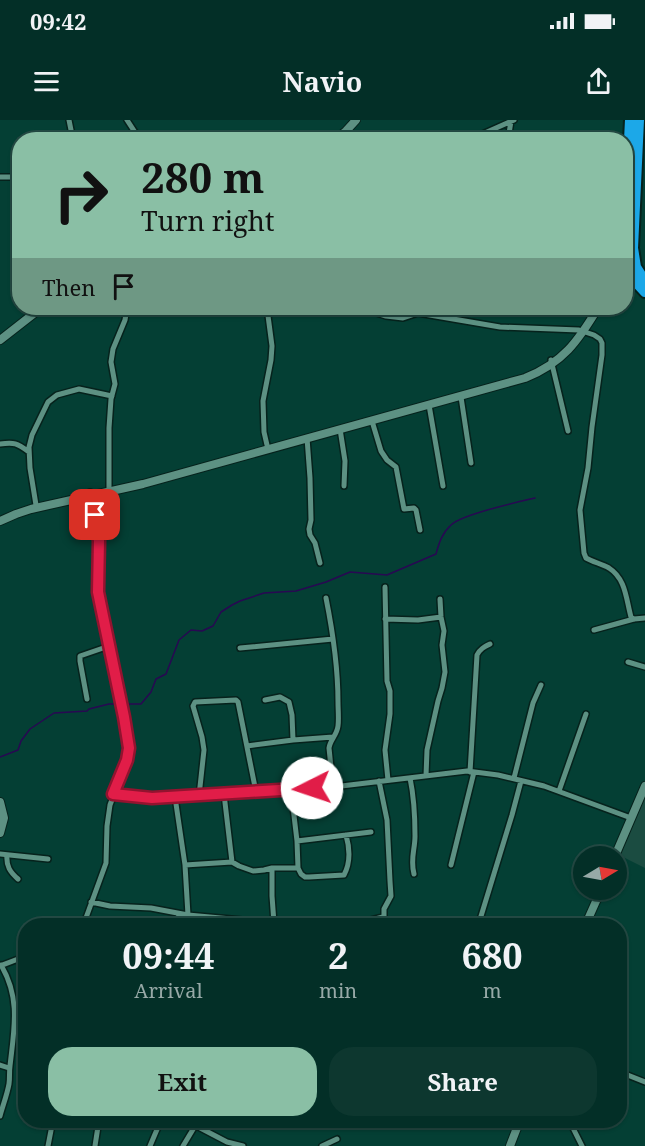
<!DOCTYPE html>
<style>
:root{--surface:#032f27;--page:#0d372f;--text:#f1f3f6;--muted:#97a9a7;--line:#244a44;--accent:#8abfa5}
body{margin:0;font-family:"Noto Serif",serif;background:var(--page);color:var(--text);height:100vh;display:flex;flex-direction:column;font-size:22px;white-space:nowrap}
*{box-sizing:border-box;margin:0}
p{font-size:20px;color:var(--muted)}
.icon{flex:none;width:33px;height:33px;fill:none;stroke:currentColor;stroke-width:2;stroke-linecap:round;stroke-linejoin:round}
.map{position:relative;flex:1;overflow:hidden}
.details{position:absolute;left:18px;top:798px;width:609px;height:210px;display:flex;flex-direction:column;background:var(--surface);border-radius:24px;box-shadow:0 2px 4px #0004,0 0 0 2px var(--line)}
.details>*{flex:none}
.top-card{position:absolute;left:12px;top:12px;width:621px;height:183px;border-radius:24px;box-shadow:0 2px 4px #0004,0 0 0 2px var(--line);background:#8abfa5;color:#111;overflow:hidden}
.needle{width:39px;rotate:80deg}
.tools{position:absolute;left:573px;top:726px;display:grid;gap:12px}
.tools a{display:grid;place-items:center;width:54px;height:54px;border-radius:50%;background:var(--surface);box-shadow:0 2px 4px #0004,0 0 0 2px var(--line);font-size:30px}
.pin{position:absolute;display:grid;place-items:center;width:51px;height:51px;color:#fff;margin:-26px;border-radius:12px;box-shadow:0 3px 9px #0006}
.me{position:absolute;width:66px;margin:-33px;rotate:266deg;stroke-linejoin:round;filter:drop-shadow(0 0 4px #0008)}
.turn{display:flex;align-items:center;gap:21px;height:126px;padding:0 30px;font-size:27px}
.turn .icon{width:78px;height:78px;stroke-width:2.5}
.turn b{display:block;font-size:42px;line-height:51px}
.then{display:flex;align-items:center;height:57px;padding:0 30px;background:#0003;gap:12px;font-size:22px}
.eta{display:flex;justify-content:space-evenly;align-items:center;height:102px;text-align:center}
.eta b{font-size:36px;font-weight:700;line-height:42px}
.primary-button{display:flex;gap:12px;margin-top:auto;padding:12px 30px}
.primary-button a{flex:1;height:69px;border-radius:24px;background:var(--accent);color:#111;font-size:24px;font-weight:700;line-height:69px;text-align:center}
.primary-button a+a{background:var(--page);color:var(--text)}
.status{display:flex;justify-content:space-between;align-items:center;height:42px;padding:0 30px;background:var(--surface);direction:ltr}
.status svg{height:16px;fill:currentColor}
header{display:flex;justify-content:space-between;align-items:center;height:78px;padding:0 30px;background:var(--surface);font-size:27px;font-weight:700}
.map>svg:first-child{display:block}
</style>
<div class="status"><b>09:42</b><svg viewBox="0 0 49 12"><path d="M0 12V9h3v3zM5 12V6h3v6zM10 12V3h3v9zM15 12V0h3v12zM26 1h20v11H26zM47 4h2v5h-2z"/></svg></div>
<header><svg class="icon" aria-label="menu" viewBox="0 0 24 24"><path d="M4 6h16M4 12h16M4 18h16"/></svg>Navio<svg class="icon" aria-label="share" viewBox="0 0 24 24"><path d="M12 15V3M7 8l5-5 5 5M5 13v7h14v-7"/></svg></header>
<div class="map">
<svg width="645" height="1026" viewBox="0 0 645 1026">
<rect width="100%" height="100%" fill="#043f34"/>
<path fill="#1b4c41" d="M645 674V748L619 735Z"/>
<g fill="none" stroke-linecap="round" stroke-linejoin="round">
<path stroke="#280852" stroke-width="1.5" d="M125 584H141L151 572 156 559 166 554 179 520 191 510 202 511 213 506 221 492 232 485 240 481 264 473 296 471 326 462 350 452 387 455 436 434C439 423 442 413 451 405 462 394 518 382 535 378
M0 637 18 630 21 621 30 609 54 593 87 591 89 589 109 584H120"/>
<defs>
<path id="street" d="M69 0 73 20
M127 0 140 20
M469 20 514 0
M508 20 511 1
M0 57H20
M267 188 272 226 271 240 263 281 264 312 267 325
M361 188 386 196 403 198 418 193 500 207 579 210 594 215 600 219 602 223V235L592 307 588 348 580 390 584 433 586 438C593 442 602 444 609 448 626 459 626 479 631 497L634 499
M551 240 568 311
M461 277 471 343
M429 285 443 366
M372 301 381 331 387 340 396 347 404 389 414 388 416 390 420 410
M340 309 345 341 344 366
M307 318 310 358 311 400 309 409 310 415 315 423 320 443
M0 324C14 322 17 323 29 332
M109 368V308L111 279 115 264 111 242 113 229 125 200 127 188
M36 385 30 348 29 327 32 315 48 282 57 275 79 269 112 276
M385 467 387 561 390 571V594L385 630 388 660
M326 478C333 513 338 547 338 582 338 590 339 599 338 606 337 615 330 620 329 628L333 667
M385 499 418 500 441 497
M594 510 634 499 645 498
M240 528 333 519
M628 542 645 547
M87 579 80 541V536L109 526
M265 580 280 577 289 582 292 595 293 620
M247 626 293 620 333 617
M470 652 477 535C480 529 484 527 490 524
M426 656 427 630 438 581 442 568 445 552 442 525 444 511 441 497 440 479
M410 658C414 677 415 696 415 716 415 730 410 739 414 754
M514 658 533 583 541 565
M379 661 387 700 390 761 391 776 384 789V806
M291 670 297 721 298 748 301 754 305 757H309L344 755C351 742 350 729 346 715
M559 671 586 594
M113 674 144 678H164L333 667 467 651 498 655 544 666 631 698
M224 674 232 742
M199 676 204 630 202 617 193 586 195 582 236 580 238 582 256 672
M175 677 185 745 188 795
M297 721 371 712
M0 734 48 739
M7 735C6 746 10 752 18 759
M185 745 232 742 239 746 253 751 264 750 272 748H298
M451 745 474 652
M272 748V776L274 803
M91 782 110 786 151 788 188 795 307 806
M83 806 106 743 107 706 110 685 127 640 129 628 125 597 98 472 99 421 90 372
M177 806 179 794
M347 806 383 797
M478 806 512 695 521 661
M0 846 26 836
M620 918 622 912
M0 945 9 948
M620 952 645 962
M0 996C3 985 7 975 9 964 10 958 9 952 10 946 14 909 21 879 1 845
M185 1000 227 1022 243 1026
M569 1000 582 1026
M48 1026 53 1000
M95 1026 99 1000
M150 1026 161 1000
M183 1026 195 1006
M322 1026 337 1019"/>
<path id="secondary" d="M335 20 346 11 356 0
M0 220 41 188
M0 401 16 394 31 389 143 364 525 258C563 243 578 221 598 188
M0 682 4 698 0 713
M615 736 645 666
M585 806 601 770
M510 1026 520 1000"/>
<path id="highway" d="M639 0 633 128 636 147 645 161
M626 81 630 0
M626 143 634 160 645 172"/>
</defs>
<use href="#street" stroke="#06221c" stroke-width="8"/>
<use href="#secondary" stroke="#06221c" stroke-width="10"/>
<use href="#highway" stroke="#06221c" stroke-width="14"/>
<use href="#street" stroke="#5d9183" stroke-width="5"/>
<use href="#secondary" stroke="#5d9183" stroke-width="8"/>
<use href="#highway" stroke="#1ca8e8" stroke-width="10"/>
</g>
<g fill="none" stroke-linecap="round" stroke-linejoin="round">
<defs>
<path id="route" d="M95 395 99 421 98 472 124 597 129 628 127 640 113 674 152 678 312 668"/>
</defs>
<use href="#route" stroke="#92132f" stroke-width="15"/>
<use href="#route" stroke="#e11d48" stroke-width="10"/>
</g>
</svg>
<div class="tools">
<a><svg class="needle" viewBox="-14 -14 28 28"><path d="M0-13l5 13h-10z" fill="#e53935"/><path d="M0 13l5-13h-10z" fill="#97a9a7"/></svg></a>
</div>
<div class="pin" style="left:95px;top:395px;background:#d93025"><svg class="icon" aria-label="arrive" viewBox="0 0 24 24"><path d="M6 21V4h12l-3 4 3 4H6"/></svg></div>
<svg class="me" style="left:312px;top:668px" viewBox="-20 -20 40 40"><circle r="19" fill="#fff"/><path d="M0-13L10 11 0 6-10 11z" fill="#e11d48"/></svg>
<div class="top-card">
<div class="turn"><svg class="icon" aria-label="right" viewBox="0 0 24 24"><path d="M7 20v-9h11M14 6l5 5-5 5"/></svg><div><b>280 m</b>Turn right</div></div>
<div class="then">Then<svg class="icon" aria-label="arrive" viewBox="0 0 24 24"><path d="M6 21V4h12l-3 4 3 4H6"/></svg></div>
</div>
<section class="details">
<div class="eta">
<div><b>09:44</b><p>Arrival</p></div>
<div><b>2</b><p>min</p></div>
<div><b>680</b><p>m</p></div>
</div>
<div class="primary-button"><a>Exit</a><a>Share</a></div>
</section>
</div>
